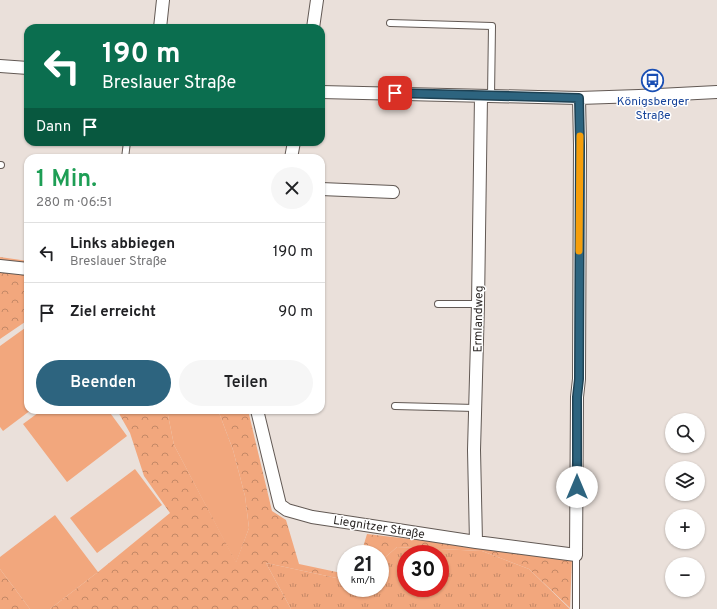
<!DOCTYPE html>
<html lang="de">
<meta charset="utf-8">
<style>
:root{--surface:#fff;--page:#f6f6f6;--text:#202124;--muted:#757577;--line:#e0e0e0;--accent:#2d647f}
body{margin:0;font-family:Overpass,sans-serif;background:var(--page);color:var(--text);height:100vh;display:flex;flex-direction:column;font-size:15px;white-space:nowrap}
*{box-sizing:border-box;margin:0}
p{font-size:13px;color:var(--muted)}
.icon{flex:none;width:22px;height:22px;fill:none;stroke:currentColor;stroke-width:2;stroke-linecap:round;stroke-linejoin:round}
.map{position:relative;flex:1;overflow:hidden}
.sheet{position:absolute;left:24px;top:154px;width:301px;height:260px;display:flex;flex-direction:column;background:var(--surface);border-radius:12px;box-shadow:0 1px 3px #0004}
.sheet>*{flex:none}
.top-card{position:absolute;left:24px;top:24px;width:301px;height:122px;border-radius:12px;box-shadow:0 1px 3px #0004;background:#0b6e4f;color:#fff;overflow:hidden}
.buttons{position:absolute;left:665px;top:413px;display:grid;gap:8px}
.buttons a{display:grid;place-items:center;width:40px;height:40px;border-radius:50%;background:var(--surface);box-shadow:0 1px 3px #0004;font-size:20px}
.speed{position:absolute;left:337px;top:545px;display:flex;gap:8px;font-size:20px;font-weight:700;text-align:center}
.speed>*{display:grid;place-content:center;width:52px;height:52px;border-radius:50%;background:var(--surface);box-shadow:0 1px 3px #0004;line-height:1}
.speed small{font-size:10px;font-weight:400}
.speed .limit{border:6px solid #d22;background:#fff;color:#111}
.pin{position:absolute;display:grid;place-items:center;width:34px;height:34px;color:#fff;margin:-17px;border-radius:8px;box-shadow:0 2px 6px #0006}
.me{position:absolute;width:44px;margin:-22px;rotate:0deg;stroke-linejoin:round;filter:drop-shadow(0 0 3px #0008)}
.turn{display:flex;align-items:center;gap:14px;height:84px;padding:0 12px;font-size:18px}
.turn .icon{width:52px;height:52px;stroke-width:2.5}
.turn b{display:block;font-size:28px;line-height:34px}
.then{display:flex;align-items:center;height:38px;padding:0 12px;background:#0003;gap:8px;font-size:15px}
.round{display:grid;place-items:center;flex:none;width:42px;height:42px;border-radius:21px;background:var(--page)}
.headline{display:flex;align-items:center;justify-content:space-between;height:68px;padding:0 12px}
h1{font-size:24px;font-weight:600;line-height:30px;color:#1e9e55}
.action{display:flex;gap:8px;margin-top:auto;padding:8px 12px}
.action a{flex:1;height:46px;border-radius:24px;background:var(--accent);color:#fff;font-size:16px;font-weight:600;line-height:46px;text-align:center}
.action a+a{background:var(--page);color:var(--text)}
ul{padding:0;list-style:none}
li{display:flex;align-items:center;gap:12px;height:60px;padding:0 12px;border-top:1px solid var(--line)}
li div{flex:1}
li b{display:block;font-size:15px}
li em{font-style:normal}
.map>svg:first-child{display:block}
</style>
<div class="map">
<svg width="717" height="609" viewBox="0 0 717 609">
<defs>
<pattern id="forest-crowns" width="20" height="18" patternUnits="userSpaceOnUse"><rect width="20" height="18" fill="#f2a77d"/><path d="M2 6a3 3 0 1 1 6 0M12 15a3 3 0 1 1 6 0" fill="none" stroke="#c48866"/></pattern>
<pattern id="park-tufts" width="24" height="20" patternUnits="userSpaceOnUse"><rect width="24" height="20" fill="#f2a77d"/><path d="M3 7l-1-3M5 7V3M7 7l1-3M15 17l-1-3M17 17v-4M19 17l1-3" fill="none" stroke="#c48866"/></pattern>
</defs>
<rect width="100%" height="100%" fill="#eae0da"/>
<path fill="#f2a77d" d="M25 328 28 332V410H31L3 431 0 427V346Z
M42 410H108L127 436 67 482 23 424Z
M167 410H218L233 450 245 496 249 528 236 563 174 445Z
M135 469 162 505 97 553 70 518Z
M55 515 98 572 50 609H30L0 569V557Z"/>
<path fill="url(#forest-crowns)" d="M0 257 28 261V325L25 322 0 339Z
M117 410H167L174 445 236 562 249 528 245 496 233 450 218 410H248L272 511 286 520 299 564 346 574V580L266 563 291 609H50L98 572 170 513 144 476 130 433Z
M367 534 572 558 570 608 529 569 482 551 397 547 380 562V554H361Z
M0 569 30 609H0Z"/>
<path fill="url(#park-tufts)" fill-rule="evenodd" d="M397 547 482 551 529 569 570 609H291L266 563 346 580V588H380V562ZM406 554H440V588H406Z"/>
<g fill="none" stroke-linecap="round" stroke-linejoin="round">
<defs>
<path id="service" d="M390 23 492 26 491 96
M125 158 127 142
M0 165H1
M438 304H478
M395 406 475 408
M576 609V555"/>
<path id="minor" d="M160 28 163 0
M313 28 317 0
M0 66 28 68
M321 92 579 98 639 96 717 92
M291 158 294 142
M321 189 393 192
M0 266 28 269
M257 410 280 505 287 510 312 517 352 523 476 542 576 555 577 397 579 379 580 145 579 98
M476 542 474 450 478 304 481 96"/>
</defs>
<use href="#service" stroke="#625954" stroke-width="8"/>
<use href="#minor" stroke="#625954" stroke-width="14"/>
<use href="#service" stroke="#fff" stroke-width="6"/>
<use href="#minor" stroke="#fff" stroke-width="12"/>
</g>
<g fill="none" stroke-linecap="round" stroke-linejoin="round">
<defs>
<path id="route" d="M395 93 579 98 580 145 579 379 577 397V487"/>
</defs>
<use href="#route" stroke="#1d4153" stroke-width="10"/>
<use href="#route" stroke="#2d647f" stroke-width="7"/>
<path stroke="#f59e0b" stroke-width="7" d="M579 251 580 136"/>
</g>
<defs>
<symbol id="bus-ring" viewBox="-11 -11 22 22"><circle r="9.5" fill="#fff" stroke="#1a4fb4" stroke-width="1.5"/><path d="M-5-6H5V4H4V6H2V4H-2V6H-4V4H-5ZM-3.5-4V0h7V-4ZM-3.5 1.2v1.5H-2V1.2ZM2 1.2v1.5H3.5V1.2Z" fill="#1a4fb4"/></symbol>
</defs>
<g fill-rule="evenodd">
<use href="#bus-ring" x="640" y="68" width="25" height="25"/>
</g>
<g text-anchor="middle" stroke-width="3" stroke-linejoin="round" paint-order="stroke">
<g font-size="12" fill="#164399" stroke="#fff">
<text x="653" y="105">Königsberger<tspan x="653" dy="14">Straße</tspan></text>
</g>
<g font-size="12" fill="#2e2a28" stroke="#fff">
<text transform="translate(478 319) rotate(-89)" y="4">Ermlandweg</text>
<text transform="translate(379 527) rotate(9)" y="4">Liegnitzer Straße</text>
</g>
</g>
</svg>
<div class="buttons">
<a><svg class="icon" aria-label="search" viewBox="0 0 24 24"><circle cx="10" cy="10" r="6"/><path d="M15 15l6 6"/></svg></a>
<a><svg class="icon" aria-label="layers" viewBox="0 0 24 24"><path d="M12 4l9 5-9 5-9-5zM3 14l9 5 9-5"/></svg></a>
<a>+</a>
<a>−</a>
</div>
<div class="speed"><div>21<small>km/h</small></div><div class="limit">30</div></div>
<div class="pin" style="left:395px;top:93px;background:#d93025"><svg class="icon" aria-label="arrive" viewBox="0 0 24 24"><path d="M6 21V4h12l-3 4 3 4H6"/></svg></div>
<svg class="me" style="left:577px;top:487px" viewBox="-20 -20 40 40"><circle r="19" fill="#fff"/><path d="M0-13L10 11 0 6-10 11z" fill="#2d647f"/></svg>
<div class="top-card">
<div class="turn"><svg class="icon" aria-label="left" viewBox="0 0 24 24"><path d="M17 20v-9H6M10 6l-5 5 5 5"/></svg><div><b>190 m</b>Breslauer Straße</div></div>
<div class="then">Dann<svg class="icon" aria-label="arrive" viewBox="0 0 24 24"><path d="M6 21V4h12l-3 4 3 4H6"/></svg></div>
</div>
<section class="sheet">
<div class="headline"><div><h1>1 Min.</h1><p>280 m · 06:51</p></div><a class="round"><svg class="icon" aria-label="close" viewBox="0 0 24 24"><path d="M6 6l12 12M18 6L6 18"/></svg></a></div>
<ul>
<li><svg class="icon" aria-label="left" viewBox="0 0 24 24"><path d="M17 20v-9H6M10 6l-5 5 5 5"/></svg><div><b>Links abbiegen</b><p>Breslauer Straße</p></div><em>190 m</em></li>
<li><svg class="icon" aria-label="arrive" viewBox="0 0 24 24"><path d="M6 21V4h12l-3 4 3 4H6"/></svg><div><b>Ziel erreicht</b></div><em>90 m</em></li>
</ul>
<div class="action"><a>Beenden</a><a>Teilen</a></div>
</section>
</div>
